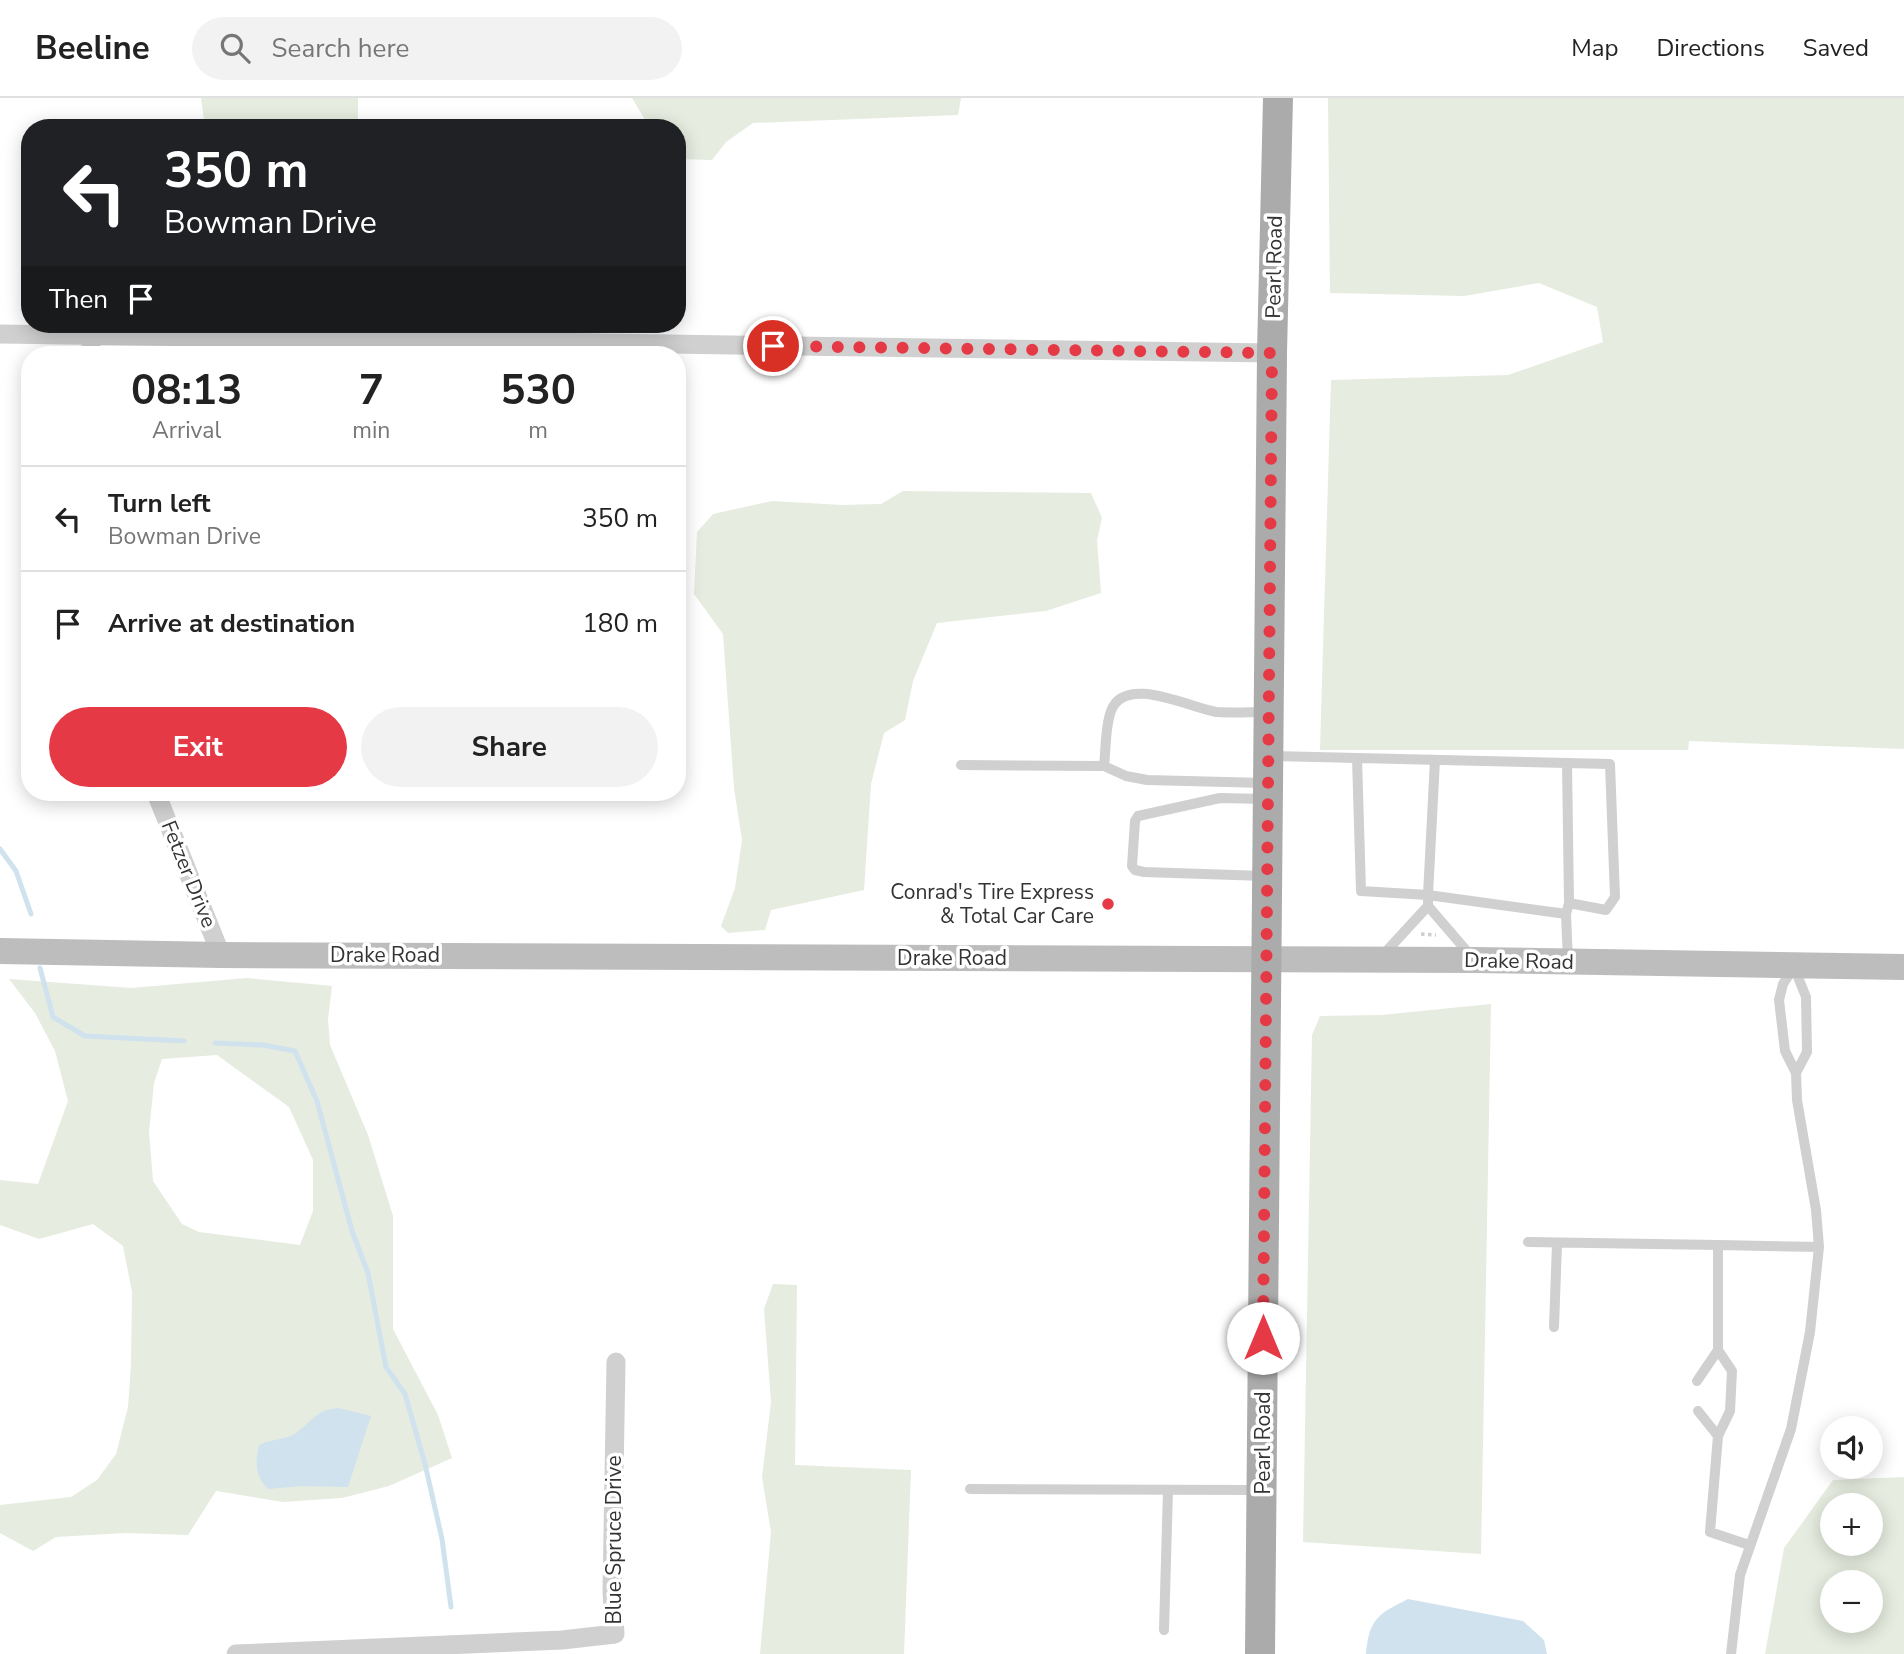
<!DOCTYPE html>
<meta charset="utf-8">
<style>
:root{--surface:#fff;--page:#f2f2f2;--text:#222;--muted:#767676;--line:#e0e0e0;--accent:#e63946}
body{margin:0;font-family:"Nunito Sans",sans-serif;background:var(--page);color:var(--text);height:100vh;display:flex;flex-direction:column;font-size:26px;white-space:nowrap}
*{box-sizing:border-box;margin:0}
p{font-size:23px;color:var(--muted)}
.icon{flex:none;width:38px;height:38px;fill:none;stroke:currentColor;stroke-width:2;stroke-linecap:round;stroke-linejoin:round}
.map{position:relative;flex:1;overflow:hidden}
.details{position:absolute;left:21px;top:248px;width:665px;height:455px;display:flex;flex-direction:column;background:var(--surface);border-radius:28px;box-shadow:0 4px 18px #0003}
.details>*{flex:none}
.hud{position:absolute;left:21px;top:21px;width:665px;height:214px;border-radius:28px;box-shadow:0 4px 18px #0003;background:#202124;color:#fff;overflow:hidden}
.tools{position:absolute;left:1820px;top:1318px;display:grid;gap:14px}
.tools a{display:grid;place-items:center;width:63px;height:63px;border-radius:50%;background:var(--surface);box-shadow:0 4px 18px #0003;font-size:35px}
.pin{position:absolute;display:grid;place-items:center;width:60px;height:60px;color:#fff;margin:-30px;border:4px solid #fff;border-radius:50%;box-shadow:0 2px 7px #0007}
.me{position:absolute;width:77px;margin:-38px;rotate:0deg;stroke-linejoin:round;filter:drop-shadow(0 0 5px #0008)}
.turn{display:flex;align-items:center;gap:24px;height:147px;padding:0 28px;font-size:32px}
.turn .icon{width:91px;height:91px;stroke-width:2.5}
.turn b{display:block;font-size:49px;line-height:60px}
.then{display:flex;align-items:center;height:66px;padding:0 28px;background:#0003;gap:14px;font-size:26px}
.eta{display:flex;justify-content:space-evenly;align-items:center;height:119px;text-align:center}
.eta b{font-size:42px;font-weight:700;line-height:49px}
.primary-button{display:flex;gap:14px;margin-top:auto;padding:14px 28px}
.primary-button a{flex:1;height:80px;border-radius:42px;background:var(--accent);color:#fff;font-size:28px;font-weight:700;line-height:80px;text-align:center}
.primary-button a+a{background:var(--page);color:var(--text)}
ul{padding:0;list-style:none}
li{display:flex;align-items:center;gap:21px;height:105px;padding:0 28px;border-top:2px solid var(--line)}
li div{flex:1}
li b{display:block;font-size:26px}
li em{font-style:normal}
header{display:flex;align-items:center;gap:42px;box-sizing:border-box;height:98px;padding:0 35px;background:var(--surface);border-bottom:2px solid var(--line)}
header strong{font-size:33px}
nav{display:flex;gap:38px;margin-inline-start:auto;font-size:24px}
.search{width:490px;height:63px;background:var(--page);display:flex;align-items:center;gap:18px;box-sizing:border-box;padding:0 24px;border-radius:38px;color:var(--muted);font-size:26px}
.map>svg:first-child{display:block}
</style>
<header>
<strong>Beeline</strong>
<div class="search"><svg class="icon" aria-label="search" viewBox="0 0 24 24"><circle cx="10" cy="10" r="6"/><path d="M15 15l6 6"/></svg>Search here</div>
<nav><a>Map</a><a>Directions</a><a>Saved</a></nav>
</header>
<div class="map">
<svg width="1904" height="1556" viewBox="0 0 1904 1556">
<rect width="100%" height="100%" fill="#fff"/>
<path fill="#e6ecdf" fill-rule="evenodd" d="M201 0H358V30H205Z
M632 0H961L958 17 753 25 726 44 712 62 677 61V30H650Z
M1328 0H1904V651L1689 643 1688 652H1320L1331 282 1508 277 1603 244 1597 209 1539 185 1464 198 1330 195Z
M903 393 1091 395 1102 420 1097 442 1101 495 1046 513 937 525 913 583 905 622 884 635 871 686 864 792 771 812 765 832 728 835 721 828 735 790 742 742 734 690 723 536 694 496 697 434 713 416 772 403 842 407 881 406Z
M247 880 332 888 328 921 330 947 368 1037 393 1118V1231L438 1317 452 1360 389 1388 342 1400 283 1404 216 1393 188 1437 126 1435 56 1439 33 1453 0 1435V1407L71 1399 97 1382 116 1356 128 1309 131 1266 132 1194 123 1148 93 1126 39 1141 0 1127V1082L38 1086 68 1003 55 953 35 915 9 881 131 890ZM217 957 289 1009 313 1062V1113L300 1147 199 1134 182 1126 153 1083 149 1034 154 985 162 961Z
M1491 906 1481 1456 1303 1444 1312 937 1320 918 1381 917Z
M773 1186 797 1187 795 1367 911 1372 904 1556H760L771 1434 762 1379 771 1304 764 1211Z
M1904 1379V1556H1765L1784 1450 1833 1382ZM1832 1407H1871V1446H1832ZM1832 1484H1871V1522H1832Z"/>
<path fill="#cfe2ee" d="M338 1310 371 1318 348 1389 301 1388 268 1391C255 1378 255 1364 259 1347 270 1341 286 1342 296 1335 313 1323 315 1312 338 1310Z
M1408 1501 1523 1523 1544 1542 1547 1556H1366C1369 1521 1378 1516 1408 1501Z"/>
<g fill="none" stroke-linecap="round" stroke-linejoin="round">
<path stroke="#cfe2ee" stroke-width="5" d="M0 751 16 773 31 816
M40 870 53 919 85 938 184 943
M215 945 263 947 295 953 317 1003 352 1133 368 1175 386 1269 405 1296 425 1366 442 1441 451 1509"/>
<path stroke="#cdcdcd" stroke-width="3.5" stroke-dasharray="3.5 3.5" stroke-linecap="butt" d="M1421 836 1436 837"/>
<path stroke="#d0d0d0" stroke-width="10" d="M1273 658 1610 666 1615 799 1606 812 1569 805 1566 816 1568 864
M1357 660 1361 793 1428 797 1435 662
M1567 665 1569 805
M961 667 1104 668 1126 678 1147 682 1265 685
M1104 668C1106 651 1105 629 1111 613 1125 575 1192 611 1217 614 1234 615 1250 614 1267 614
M1264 778 1144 774 1135 772 1132 768 1135 723 1138 718 1220 700 1264 701
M1428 808 1471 858
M1382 858 1428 808V797L1566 816
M1794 869 1806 899 1807 954 1796 975
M1528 1144 1718 1147
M1554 1229 1557 1146
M1697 1283 1718 1252
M1698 1313 1718 1338
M970 1391 1257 1392
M1749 1447 1710 1434 1718 1338 1730 1313 1732 1273 1718 1252V1147L1819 1149
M1164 1532 1168 1392
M1731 1556 1740 1477 1791 1331 1810 1234 1819 1149 1816 1112 1797 1002 1796 975 1785 953 1779 902 1783 886 1794 869"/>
<path stroke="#d0d0d0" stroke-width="19" d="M0 236 1272 255
M91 257V238
M156 695 221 857
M236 1556 562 1542 615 1536 612 1494 616 1264"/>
<path stroke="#bdbdbd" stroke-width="26" d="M0 853 221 857 1474 862 1904 869"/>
<path stroke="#ababab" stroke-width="30" d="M1260 1556 1272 255 1278 0"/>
</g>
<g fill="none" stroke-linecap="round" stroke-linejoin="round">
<path stroke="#e63946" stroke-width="12" stroke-dasharray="0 21.6" d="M773 248 1272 255 1263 1240"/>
</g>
<circle fill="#e63946" stroke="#fff" stroke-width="2.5" cx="1108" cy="806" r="7"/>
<g text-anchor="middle" stroke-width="7" stroke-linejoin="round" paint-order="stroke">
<g font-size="21" fill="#333" stroke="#fff">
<text transform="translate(1274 169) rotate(-89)" y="7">Pearl Road</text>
<text transform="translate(189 776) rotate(68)" y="7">Fetzer Drive</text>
<text x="385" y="864">Drake Road</text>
<text x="952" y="867">Drake Road</text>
<text transform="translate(1519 863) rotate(1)" y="7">Drake Road</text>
<text transform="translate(1263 1345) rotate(-90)" y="7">Pearl Road</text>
<text transform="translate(614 1442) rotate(-90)" y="7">Blue Spruce Drive</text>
</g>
<g font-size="21" fill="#333" stroke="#fff" text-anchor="end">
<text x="1094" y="801">Conrad's Tire Express<tspan x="1094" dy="24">&amp; Total Car Care</tspan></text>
</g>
</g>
</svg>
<div class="tools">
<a><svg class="icon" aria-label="sound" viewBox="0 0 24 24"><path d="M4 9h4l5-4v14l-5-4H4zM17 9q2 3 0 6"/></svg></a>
<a>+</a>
<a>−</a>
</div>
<div class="pin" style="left:773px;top:248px;background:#d93025"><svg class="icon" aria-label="arrive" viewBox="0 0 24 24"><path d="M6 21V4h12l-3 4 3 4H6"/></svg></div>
<svg class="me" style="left:1263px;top:1240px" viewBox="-20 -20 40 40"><circle r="19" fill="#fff"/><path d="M0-13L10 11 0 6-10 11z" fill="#e63946"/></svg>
<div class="hud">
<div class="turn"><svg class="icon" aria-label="left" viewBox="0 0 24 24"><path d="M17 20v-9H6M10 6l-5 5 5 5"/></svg><div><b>350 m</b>Bowman Drive</div></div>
<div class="then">Then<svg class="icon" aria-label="arrive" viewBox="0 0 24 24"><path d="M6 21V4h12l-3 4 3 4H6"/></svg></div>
</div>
<section class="details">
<div class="eta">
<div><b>08:13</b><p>Arrival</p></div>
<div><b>7</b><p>min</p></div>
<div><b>530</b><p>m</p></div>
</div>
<ul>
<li><svg class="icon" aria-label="left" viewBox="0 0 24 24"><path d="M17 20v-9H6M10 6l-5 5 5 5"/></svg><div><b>Turn left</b><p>Bowman Drive</p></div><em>350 m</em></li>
<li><svg class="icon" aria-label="arrive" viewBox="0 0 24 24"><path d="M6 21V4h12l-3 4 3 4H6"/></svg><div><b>Arrive at destination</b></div><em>180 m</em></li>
</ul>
<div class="primary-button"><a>Exit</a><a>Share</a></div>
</section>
</div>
